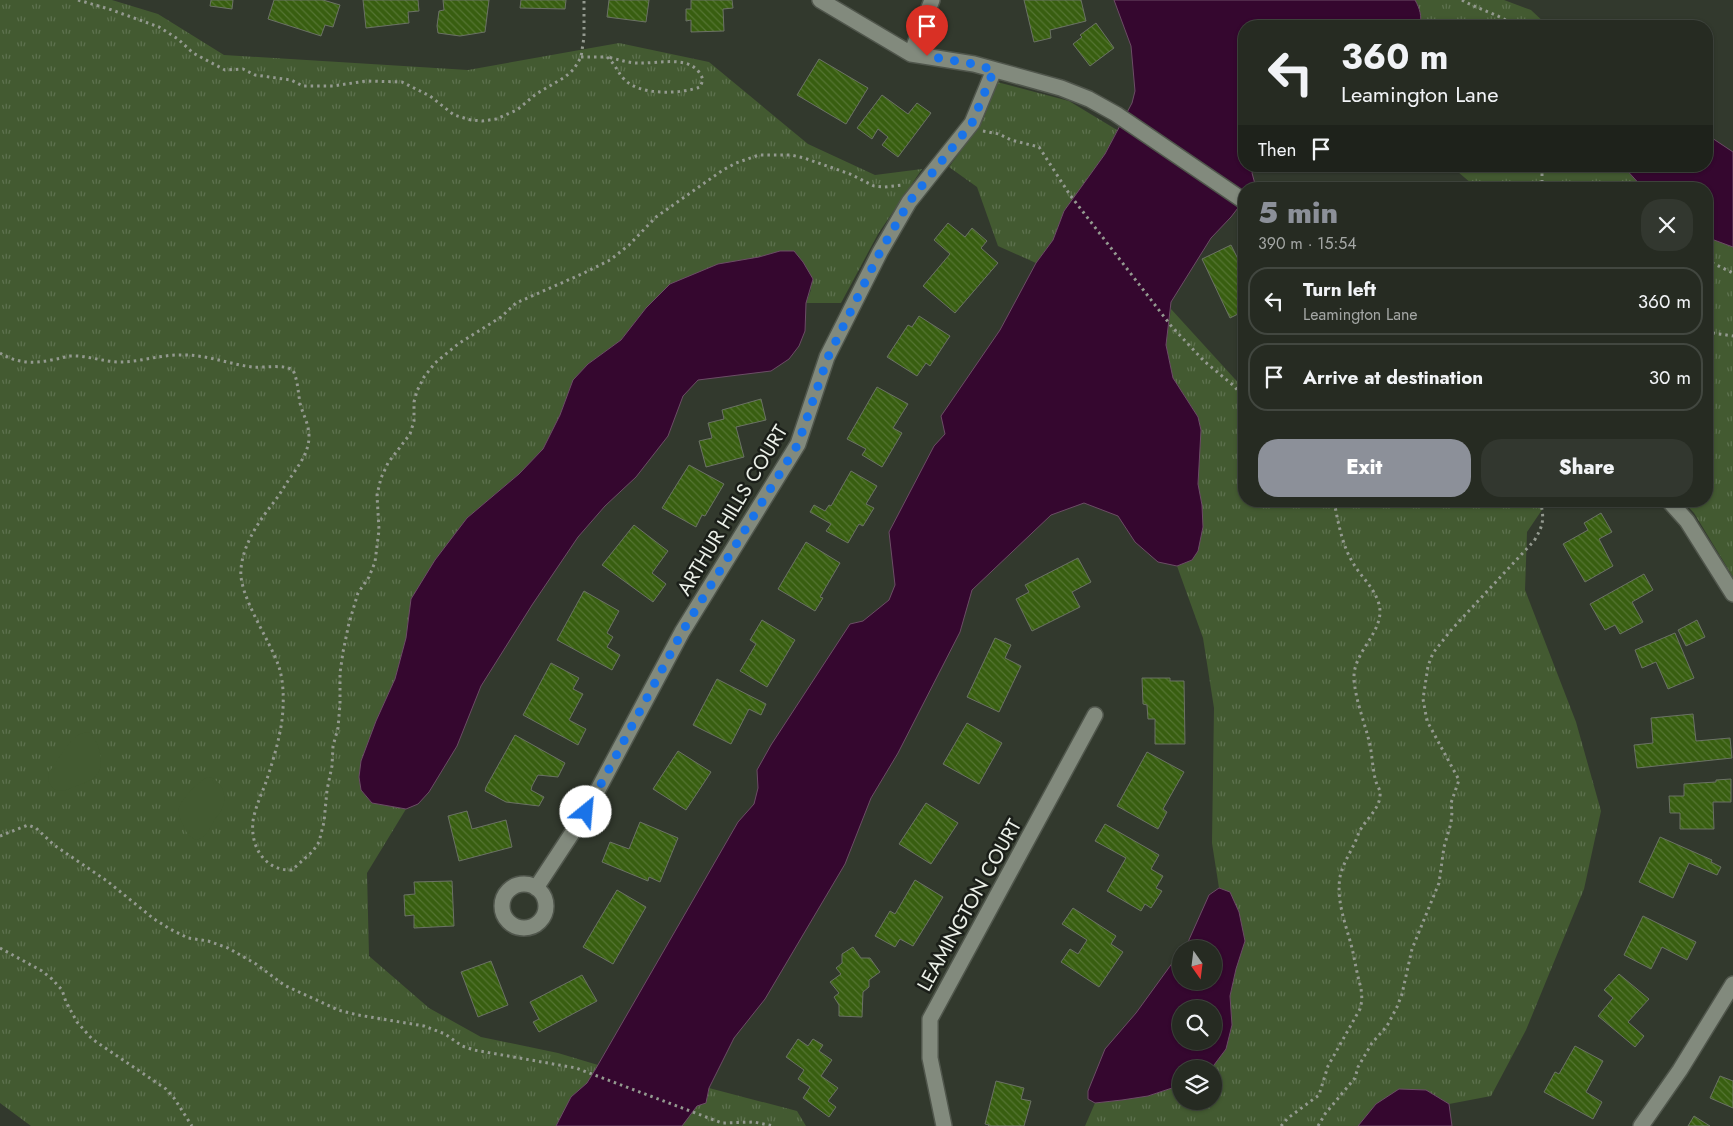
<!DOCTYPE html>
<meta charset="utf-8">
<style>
:root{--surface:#262b22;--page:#32372f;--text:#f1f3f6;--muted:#a4a7a5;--line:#424740;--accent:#8c9099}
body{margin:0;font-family:Jost,sans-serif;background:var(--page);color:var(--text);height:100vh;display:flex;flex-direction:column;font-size:19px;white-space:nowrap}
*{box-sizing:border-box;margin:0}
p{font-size:16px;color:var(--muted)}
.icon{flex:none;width:28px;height:28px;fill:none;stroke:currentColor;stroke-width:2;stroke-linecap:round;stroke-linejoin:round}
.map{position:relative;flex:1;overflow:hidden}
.drawer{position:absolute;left:1238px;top:182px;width:475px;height:325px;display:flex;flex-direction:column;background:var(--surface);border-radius:20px;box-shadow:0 1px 4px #0004,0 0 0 1px var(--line)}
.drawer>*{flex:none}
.guide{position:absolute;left:1238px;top:20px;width:475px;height:152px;border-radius:20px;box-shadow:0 1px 4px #0004,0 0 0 1px var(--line);background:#262b22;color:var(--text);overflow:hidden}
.needle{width:32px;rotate:166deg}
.controls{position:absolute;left:1172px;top:940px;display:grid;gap:10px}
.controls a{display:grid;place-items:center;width:50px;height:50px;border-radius:50%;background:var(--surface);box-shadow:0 1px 4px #0004,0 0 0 1px var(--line);font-size:25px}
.pin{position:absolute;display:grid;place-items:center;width:42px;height:42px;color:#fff;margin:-51px -21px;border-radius:50% 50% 50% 0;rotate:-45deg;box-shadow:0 0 5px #0007}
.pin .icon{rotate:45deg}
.me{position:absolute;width:55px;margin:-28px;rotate:28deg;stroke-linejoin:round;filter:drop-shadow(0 0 4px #0008)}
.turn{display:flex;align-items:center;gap:18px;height:105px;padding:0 20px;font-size:22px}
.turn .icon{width:65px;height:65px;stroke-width:2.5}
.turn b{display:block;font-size:35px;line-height:42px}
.then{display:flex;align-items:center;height:48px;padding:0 20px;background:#0003;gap:10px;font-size:19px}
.round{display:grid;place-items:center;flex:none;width:52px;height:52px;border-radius:20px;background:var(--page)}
.headline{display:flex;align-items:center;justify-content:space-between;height:85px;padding:0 20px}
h1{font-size:30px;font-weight:800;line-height:38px;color:var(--accent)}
.action{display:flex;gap:10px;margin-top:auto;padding:10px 20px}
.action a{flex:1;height:58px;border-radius:20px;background:var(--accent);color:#fff;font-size:20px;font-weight:800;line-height:58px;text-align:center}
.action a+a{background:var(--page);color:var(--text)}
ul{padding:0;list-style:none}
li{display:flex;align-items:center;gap:15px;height:68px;margin:0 10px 8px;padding:0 10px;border:2px solid var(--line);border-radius:20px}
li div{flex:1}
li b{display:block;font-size:19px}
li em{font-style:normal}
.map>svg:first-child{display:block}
</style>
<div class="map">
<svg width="1733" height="1126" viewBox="0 0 1733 1126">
<defs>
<pattern id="grass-tufts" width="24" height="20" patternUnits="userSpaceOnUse" patternTransform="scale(1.25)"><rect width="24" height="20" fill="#435a31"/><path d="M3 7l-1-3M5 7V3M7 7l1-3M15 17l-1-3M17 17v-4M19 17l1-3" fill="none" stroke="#5e724f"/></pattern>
<pattern id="building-back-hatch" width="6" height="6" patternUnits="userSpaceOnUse" patternTransform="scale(1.25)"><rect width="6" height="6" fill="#385e10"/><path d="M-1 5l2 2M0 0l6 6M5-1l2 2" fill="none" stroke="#557533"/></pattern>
</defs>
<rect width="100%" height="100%" fill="#32392d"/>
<path fill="url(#grass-tufts)" d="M0 0H112L158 14 224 55 468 70 619 43 709 62 808 144 875 175 922 169 878 234 841 303H806L811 290 780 251 670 284 646 308 621 340 588 364 573 380 560 415 543 449 519 474 467 518 435 560 411 599 406 638 395 679 376 721 361 761 359 777 361 790 372 803 406 809 367 873 369 956 429 1008 481 1037 558 1053 598 1065 587 1083 571 1097 556 1126H31L0 1103Z
M1415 0H1504L1531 10 1548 26H1420C1422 16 1420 9 1415 0Z
M997 82 1069 101 1117 130 1105 154 1064 211 1053 240 1036 263 998 246 977 187 949 167 983 120Z
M1451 166H1623L1644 189H1478Z
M1706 237 1733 247V577L1694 513 1683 501H1706Z
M1171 309 1244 389V501H1548L1527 532 1525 590 1576 722 1601 811 1584 889 1526 1030 1491 1096 1449 1104 1426 1090 1376 1104 1358 1126H1085L1095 1103 1148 1096 1181 1085V1101H1214V1069H1211L1226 1049 1232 1025 1230 996 1236 969 1230 893 1219 888 1212 843 1214 708 1203 638 1177 566 1192 560 1202 505 1198 484 1201 430 1198 417 1173 378 1166 345Z
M709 1088 797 1111 806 1126H682L697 1106 708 1097Z"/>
<path fill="#435a31" d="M84 732 90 733C96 740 98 744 100 753 104 775 94 780 76 786 72 787 66 791 61 791 51 791 46 780 49 772 60 758 68 739 84 732Z
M208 777C222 779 228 797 222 809 221 813 217 816 215 819 210 828 207 837 197 840 190 838 187 834 184 827 181 821 178 815 179 808 182 798 199 781 208 777Z"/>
<path fill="#35072f" stroke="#6c4d66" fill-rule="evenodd" d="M1114 0H1415C1420 9 1422 16 1420 26H1244V166H1254L1252 173 1255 184 1252 189H1244V200L1231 217 1211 238 1171 302 1166 345 1173 378 1198 417 1201 430 1198 484 1202 505 1203 527 1198 551 1192 560 1177 566 1158 562 1135 542 1118 516 1084 503 1051 515 972 590 960 632 898 753 871 798 845 864 765 999 734 1038 709 1088 706 1103 697 1106 682 1126H556L571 1097 587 1083 595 1070 738 822 754 804 758 788 757 770 771 745 850 624 863 621 889 600 895 585 889 532 934 446 945 434 941 416 1000 330 1036 263 1053 240 1064 211 1105 154 1132 103 1135 91 1131 46Z
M1706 134 1733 152V247L1706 237V189H1644L1623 166H1706Z
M780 251H794L803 262 813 279 806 303 805 331 799 346 789 359 771 371 698 380 683 396 668 436 636 477 605 506 578 537 532 605 481 686 457 746 429 792 418 804 406 809 372 803 361 790 359 777 361 761 376 721 395 679 406 638 411 599 435 560 467 518 519 474 543 449 560 415 573 380 588 364 621 340 646 308 670 284 718 264 759 257Z
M1219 888 1230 892 1239 912 1245 941 1236 969 1230 996 1232 1025 1226 1049 1211 1069H1181V1085L1148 1096 1122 1100 1095 1103 1088 1099V1091L1105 1049 1136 1013 1181 951V981H1214V949H1183L1188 942 1209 895ZM1181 1009H1214V1041H1181Z
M1399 1089 1426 1090 1449 1104 1452 1126H1358L1376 1104Z"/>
<path fill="url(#building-back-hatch)" stroke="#6b7265" d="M211 0H233L232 9 210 6Z
M274 0H323L340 5 333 27 325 25 321 36 268 19Z
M363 0H418L419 11 408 12 409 23 366 28Z
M443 0H489L485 32 460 36 438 33 437 26 439 11 444 10Z
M521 0H566L565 9 520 8Z
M609 0H649L646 22 607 17Z
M691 0H732L733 8 723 9 724 31 691 32V20L686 21V9H691Z
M1024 0H1081L1086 21 1050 30 1051 38 1034 42Z
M1096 23 1114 48 1090 66 1073 44 1082 37 1080 35Z
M819 59 868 88 846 124 797 95Z
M882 95 908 114 917 103 931 113 898 157 882 145 888 137 878 129 872 139 857 128Z
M1277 166H1354V172L1277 169Z
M948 223 965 237 972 228 987 241 981 248 998 263 955 313 923 286 950 254 934 240Z
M1231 245 1244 271V311L1230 318 1202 259Z
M919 316 950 336 930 366 926 363 917 376 887 357 908 325 912 327Z
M877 387 908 404 893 428 902 433 882 467 862 455 866 449 847 439Z
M761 399 766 420 736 427 744 457 706 467 699 441 712 438 708 423 724 419 722 410Z
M689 465 724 484 705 516 702 515 696 527 662 508Z
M851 471 877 486 866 504 874 508 863 526 859 524 848 543 826 531 831 524 810 512 814 505 825 511 829 505 831 506Z
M1601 513 1612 532 1599 539 1613 566 1585 582 1563 544 1588 530 1584 523Z
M634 525 668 551 652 573 666 584 653 602 602 565Z
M806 542 840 563 820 597 823 598 815 611 778 589Z
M1078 558 1091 582 1072 592 1080 607 1032 631 1016 599 1029 592 1025 585Z
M1644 574 1653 590 1632 602 1643 622 1620 634 1615 625 1605 630 1590 604Z
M584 591 619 611 607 633 613 637 607 647 620 655 612 670 557 640Z
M762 620 795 640 767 687 740 671 756 644 750 640Z
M1697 620 1705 637 1686 646 1678 630Z
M1675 633 1694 678 1668 689 1656 662 1642 668 1635 650Z
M995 638 1011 645 1005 658 1021 666 999 712 967 697Z
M551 663 579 678 573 689 583 694 569 720 586 729 578 745 523 715Z
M1142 678H1170V681H1184L1185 744H1155V719H1148L1147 705 1143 704Z
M717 679 766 704 761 715 749 709 731 744 693 725Z
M1693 714 1696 741 1730 738 1732 758 1637 768 1634 745 1653 743 1651 718Z
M967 723 1002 743 979 784 943 764Z
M515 735 565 763 558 777 538 775 532 786 531 790 544 797 539 806 506 802 485 791 486 787Z
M678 751 711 772 686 810 653 789Z
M1147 752 1184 772 1163 809 1167 812 1158 829 1117 806Z
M1731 779V802H1713L1714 829H1680V813H1670L1669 796H1684V784L1716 782V780Z
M926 803 958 823 931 864 899 844Z
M467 811 472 829 506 820 512 847 459 861 448 816Z
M640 822 678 838 660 882 649 877 648 881 602 862 610 842 629 849Z
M1105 824 1159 855 1151 869 1163 876 1156 888 1162 891 1151 908 1145 904 1141 911 1107 891 1126 858 1095 841Z
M1660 837 1712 860 1711 862 1721 867 1717 875 1689 863 1673 898 1639 882Z
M915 880 943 897 913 946 900 939 895 947 875 936 890 911 895 914Z
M452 881 454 926 414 928V915L405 916 404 895 415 894 414 882Z
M617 890 646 907 613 964 583 947Z
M1073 908 1116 936 1111 944 1123 952 1099 987 1061 962 1070 949 1078 954 1087 940 1062 924Z
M1643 916 1696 942 1687 960 1662 947 1651 969 1624 955Z
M853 947 861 958H870L880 972 869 980V987L863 992 862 1017 839 1016V1005L834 997 839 993 830 982 841 974 836 968 842 963V954Z
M491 961 508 1005 478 1017 461 972Z
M1619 974 1649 999 1628 1022 1644 1036 1635 1047 1598 1016 1613 998 1604 990Z
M582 975 597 1001 539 1032 533 1022 539 1019 530 1002Z
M798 1039 808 1046 813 1039 823 1045 819 1051 832 1060 821 1076 838 1088 828 1101 836 1107 829 1117 803 1098 810 1087 798 1079 804 1070 786 1057Z
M1575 1046 1603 1061 1586 1092 1602 1102 1593 1119 1544 1092 1555 1072 1559 1074Z
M1720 1076 1733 1081V1108L1710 1098Z
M996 1081 1024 1088 1021 1099 1031 1101 1024 1126H988L989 1125 985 1124Z
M1694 1116 1710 1126H1688Z"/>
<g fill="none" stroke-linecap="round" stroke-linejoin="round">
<defs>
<path id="minor" d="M820 0 911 54 974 64 1061 88 1089 99 1116 114 1244 201
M911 54 932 0
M1669 501 1687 521 1733 594
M502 906a22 22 0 1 1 44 0a22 22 0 1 1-44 0Z
M536 888 586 812 682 632 798 444 827 357 880 252 909 202 972 123 994 70
M944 1126 930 1058V1019L1095 715
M1641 1126 1680 1070 1733 984"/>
</defs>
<use href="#minor" stroke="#50564c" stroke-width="18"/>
<path stroke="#949a90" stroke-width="3" stroke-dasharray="2.5 4" stroke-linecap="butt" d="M78 0 109 9 159 27 178 39 193 53 225 70 243 69 255 75 291 80 303 86H333L366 81 402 82 430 96 454 115 471 120 482 121 496 119 517 110 536 94 565 77 574 69 581 57 584 37V0
M1462 0C1479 10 1499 14 1515 26
M581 57H607C617 66 617 72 624 79 639 96 681 94 700 87L703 80C694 53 661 64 638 63 627 63 618 59 607 57
M983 131 999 134 1011 140 1039 147 1070 195 1172 327 1204 361 1234 386 1244 398
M1542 189V173L1544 166
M1706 260 1733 273
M1706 332 1733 336
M0 353C16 363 33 364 51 360 58 359 64 357 70 356 87 355 103 362 120 362 141 362 162 354 184 355 207 355 229 364 252 367 265 368 283 364 293 370 298 381 298 392 300 403 303 415 309 424 309 436 309 451 301 462 293 474 286 483 281 493 274 502 259 521 243 544 241 569 238 595 270 640 279 667 284 683 284 703 282 720 279 742 272 764 265 785 260 797 255 809 253 821 250 847 265 871 292 870L313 851 319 842 324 822 327 790 332 766 333 746 338 728 340 704V673L343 652 349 623 358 593 369 577 375 562 379 530 377 495 381 478 388 463 410 434 414 421V402L417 391 424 377 435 363 458 344 501 317 516 303 584 273 610 260 629 245 656 217 723 170 736 163 759 155H791L804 158 850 174 874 186 884 187 903 185
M0 836 28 825 36 828 54 845 107 881 154 919 170 929 188 938 208 941 228 948 256 964 284 985 338 1010 358 1015 424 1026 445 1034 462 1046 474 1050 576 1068 722 1123 754 1122 773 1126
M0 948 42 971 52 979 62 990 66 1002 77 1022 92 1039 166 1089 174 1098 192 1126
M1281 1126 1288 1118 1319 1095 1328 1066 1360 1009 1362 1000 1361 988C1357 975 1355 961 1352 948 1346 925 1336 901 1340 877 1343 862 1353 849 1358 835 1363 821 1379 811 1380 796 1381 789 1376 785 1375 778 1372 765 1372 750 1368 737 1363 718 1355 698 1354 678 1353 651 1386 631 1379 604 1374 587 1361 577 1353 563 1342 545 1338 522 1334 501
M1318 1126 1325 1114 1355 1078 1358 1067 1372 1043 1387 1026 1397 1007 1402 994 1412 949 1439 883 1444 847 1451 823 1452 812 1451 803 1459 780 1427 721 1423 699 1428 666 1433 653 1452 629 1534 541C1543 526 1545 519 1540 501"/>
<use href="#minor" stroke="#828a7d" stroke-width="15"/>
</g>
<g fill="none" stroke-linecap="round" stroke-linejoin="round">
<path stroke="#1a73e8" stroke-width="9" stroke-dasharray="0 16.2" d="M586 812 682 632 798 444 828 357 880 252 909 202 972 123 994 70 974 64 927 56"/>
</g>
<g text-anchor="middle" stroke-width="5" stroke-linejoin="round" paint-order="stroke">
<g font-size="20" fill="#ebf0e8" stroke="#1b1f19">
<text transform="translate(732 510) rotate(-59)" y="7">ARTHUR HILLS COURT</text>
<text transform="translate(969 905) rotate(-61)" y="7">LEAMINGTON COURT</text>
</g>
</g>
</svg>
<div class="controls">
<a><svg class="needle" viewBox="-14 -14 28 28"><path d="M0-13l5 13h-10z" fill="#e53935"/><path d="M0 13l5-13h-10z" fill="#a4a7a5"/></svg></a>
<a><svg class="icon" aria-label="search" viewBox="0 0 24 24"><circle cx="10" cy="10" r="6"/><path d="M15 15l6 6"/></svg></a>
<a><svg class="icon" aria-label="layers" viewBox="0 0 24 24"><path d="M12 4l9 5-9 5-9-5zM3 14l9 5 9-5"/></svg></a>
</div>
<div class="pin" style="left:927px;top:56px;background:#d93025"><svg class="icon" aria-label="arrive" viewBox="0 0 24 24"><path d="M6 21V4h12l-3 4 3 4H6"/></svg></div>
<svg class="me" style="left:586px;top:812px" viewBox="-20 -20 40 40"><circle r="19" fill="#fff"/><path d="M0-13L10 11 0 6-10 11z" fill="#1a73e8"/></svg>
<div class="guide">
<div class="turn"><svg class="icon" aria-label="left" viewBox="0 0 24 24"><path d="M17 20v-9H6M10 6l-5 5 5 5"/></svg><div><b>360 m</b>Leamington Lane</div></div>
<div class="then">Then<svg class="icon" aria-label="arrive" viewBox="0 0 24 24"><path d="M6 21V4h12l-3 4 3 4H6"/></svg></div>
</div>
<section class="drawer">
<div class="headline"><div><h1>5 min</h1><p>390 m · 15:54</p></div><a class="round"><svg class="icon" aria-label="close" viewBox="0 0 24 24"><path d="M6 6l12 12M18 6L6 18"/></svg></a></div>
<ul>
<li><svg class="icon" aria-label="left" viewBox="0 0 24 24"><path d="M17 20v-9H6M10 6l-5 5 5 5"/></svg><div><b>Turn left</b><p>Leamington Lane</p></div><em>360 m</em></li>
<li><svg class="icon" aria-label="arrive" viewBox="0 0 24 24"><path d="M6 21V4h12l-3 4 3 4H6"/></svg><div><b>Arrive at destination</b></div><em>30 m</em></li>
</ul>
<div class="action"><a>Exit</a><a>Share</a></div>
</section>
</div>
